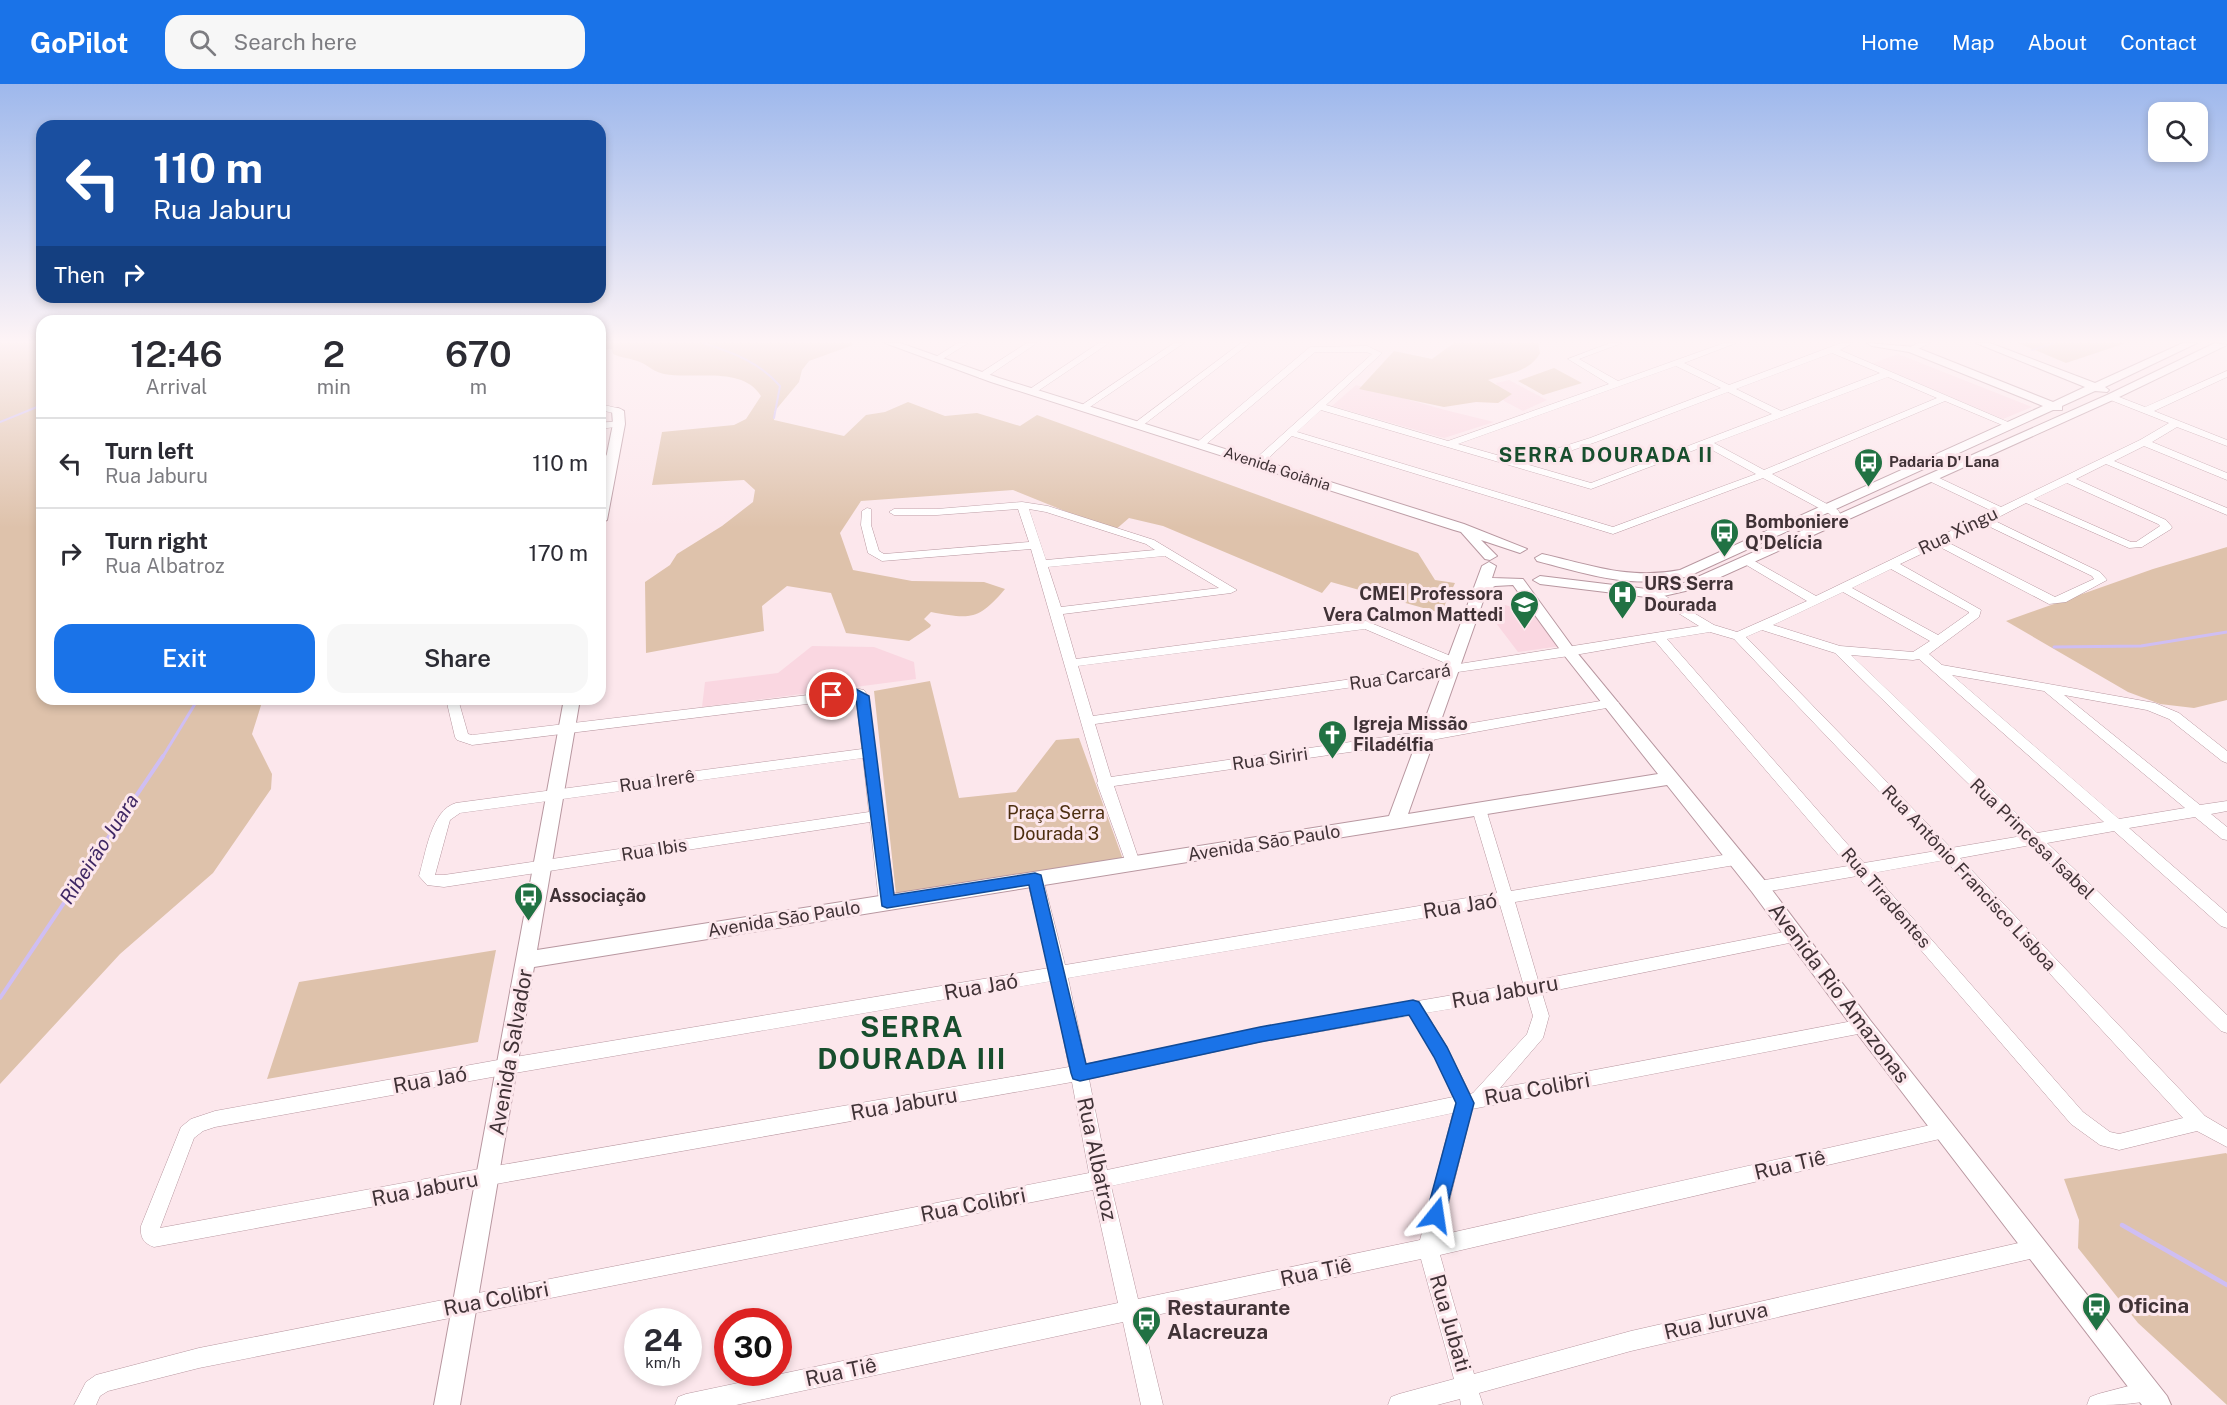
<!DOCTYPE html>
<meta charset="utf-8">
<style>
:root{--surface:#fff;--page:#f7f7f7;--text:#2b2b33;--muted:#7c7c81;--line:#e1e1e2;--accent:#1a73e8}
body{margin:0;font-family:"Public Sans",sans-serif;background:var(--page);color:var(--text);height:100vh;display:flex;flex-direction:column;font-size:22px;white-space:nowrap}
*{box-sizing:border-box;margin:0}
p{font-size:20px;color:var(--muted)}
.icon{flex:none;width:33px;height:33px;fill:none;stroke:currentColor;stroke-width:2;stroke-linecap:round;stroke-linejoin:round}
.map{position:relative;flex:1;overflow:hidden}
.panel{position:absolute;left:36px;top:231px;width:570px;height:390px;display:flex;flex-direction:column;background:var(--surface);border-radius:18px;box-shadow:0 3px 9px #0003}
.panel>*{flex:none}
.guide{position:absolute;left:36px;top:36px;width:570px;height:183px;border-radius:18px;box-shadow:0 3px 9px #0003;background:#1a4fa0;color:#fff;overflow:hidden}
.buttons{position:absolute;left:2148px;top:18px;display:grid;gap:12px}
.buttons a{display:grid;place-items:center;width:60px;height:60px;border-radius:12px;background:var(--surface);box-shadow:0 3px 9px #0003;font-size:30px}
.speed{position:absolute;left:624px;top:1224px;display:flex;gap:12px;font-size:30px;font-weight:700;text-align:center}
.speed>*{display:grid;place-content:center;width:78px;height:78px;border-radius:50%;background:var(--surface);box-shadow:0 3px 9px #0003;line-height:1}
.speed small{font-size:15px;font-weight:400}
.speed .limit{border:9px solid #d22;background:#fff;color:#111}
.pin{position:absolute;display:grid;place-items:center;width:51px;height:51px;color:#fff;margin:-26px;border:3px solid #fff;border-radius:50%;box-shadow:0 2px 6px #0007}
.me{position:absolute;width:66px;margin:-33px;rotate:15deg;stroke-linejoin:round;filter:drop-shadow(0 0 4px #0008)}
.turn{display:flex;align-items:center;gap:21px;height:126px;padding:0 18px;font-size:27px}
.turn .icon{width:78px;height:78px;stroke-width:2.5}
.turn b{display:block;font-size:42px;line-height:51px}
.then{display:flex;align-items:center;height:57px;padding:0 18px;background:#0003;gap:12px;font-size:22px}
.eta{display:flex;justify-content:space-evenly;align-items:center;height:102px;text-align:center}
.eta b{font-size:36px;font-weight:600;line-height:42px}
.primary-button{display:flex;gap:12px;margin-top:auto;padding:12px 18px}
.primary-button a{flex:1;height:69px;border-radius:18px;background:var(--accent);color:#fff;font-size:24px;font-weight:600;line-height:69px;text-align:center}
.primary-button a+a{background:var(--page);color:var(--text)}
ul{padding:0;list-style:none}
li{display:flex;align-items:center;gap:18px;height:90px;padding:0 18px;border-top:2px solid var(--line)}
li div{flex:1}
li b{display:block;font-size:22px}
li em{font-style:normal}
header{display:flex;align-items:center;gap:36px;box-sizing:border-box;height:84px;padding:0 30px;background:var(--accent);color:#fff}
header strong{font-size:28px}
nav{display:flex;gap:33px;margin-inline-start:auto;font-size:21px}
.search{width:420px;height:54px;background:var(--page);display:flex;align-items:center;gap:15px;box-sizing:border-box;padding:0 21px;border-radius:18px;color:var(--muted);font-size:22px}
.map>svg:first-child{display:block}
</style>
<header>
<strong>GoPilot</strong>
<div class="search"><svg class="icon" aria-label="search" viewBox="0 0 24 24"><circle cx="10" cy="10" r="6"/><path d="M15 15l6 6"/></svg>Search here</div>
<nav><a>Home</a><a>Map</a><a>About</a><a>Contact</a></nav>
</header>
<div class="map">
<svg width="2227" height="1321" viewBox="0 0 2227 1321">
<rect width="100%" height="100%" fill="#fce7ec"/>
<path fill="#fad7e1" d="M1898 270 2032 323 2003 335 1871 280Z
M1509 296 1547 316 1523 327 1504 317 1496 299Z
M1356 301 1449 327 1494 338 1444 354 1332 322Z
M1505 521 1534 529 1561 562 1518 568 1486 526Z
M812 562 874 563 914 578 916 595 702 623 705 598 778 589Z"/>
<path fill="#dec2ab" d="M0 259H42V615H263L252 650 272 690 271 705 213 789 120 870 0 1000Z
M600 259H851L853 261 809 277 802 286 799 298 774 328V336L844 352 866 331 885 328 908 318 945 332 977 329 1020 342 1037 331 1418 469 1435 496 1455 499 1441 529 1331 498 1322 509 1163 442 1129 434 1114 447 1013 406 861 417 840 449 853 486 912 497 984 498 1005 505C978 537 970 535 931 528L924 535 931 541 930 543 909 557 846 549 831 509 787 502 762 522 764 547 646 569 645 498 670 481 677 470 722 442 753 418 755 406 744 396 652 401 662 348 734 341 746 335 761 312C742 281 694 296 664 290 654 288 649 282 640 278 631 274 621 274 613 270L612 265 600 266Z
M1454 259H1538L1540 269C1530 288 1507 290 1488 296L1512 310 1498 319 1476 318 1444 323 1359 305 1394 267 1432 275Z
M2018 259H2126L2066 279Z
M1554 284 1582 299 1543 311 1518 297Z
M2227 463V616L2194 624 2160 620 2128 608 2006 537 2153 485Z
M930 597 959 714 1016 708 1056 656 1079 654 1125 781 896 810 874 607Z
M496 866 478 958 267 995 299 898Z
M2226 1069 2227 1070V1321L2138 1239 2078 1164 2079 1136 2064 1095Z"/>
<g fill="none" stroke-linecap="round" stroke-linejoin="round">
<path stroke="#cfbef3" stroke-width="2" d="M703 259C732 268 759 278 780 302L774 334
M2032 266 2054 259
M0 338 42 321"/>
<path stroke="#cfbef3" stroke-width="3" d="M2054 563 2141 562 2227 548
M162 674 198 615"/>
<path stroke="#cfbef3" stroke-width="4" d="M0 914 163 672"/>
<path stroke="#cfbef3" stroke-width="4.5" d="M2122 1141 2227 1201"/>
<defs>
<path id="minor" d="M958 259H968L938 278 931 276Z
M1027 259H1037L985 294H979V290Z
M1099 259H1109L1035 309 1027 307Z
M1174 259H1184L1087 325 1079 323Z
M1241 259H1250L1142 342H1136V338Z
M1610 259H1622L1579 275 1618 297 1724 259H1736L1684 279 1729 301 1841 259H1853L1840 266 2015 341 2007 343 1945 317 1772 390 1838 426 1843 435 1842 437H1834L1830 430 1763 394 1613 450 1292 352 1261 381H1253V377L1372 270 1366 268H1315L1204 362 1200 363 1195 360 1310 263 1367 262 1382 269 1326 321 1448 357 1609 300 1568 275ZM1832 269 1880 289 1781 327 1736 305ZM1676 282 1721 304 1590 354 1518 377 1458 360ZM1888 293 1937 314 1764 386 1714 359ZM1728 308 1772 330 1591 399 1529 381 1596 358ZM1321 326 1591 405 1705 362 1756 390 1613 443 1297 348Z
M1918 259H1930L1914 267 1907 265Z
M2227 287V293L2154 327 2227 356V362L2177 343 2152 358 2227 389V396L2144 362 2114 377 2227 424V431L2106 380 2076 395 2166 436 2172 443 2171 445 2142 463 2129 464 2026 419 1993 436 2100 488 2107 496 2066 518 2049 520 1938 462 1900 480 1981 526 1979 533 1929 570 1942 581 2155 619 2179 629 2227 667V679L2222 677 2169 635 2147 626 2064 611 2200 721 2227 717V727L2211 730 2227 743V756L2222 755 2195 733 2129 744 2227 829V844L2221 842 2114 747 2047 759 2227 931V949L2221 947 2031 761 1960 774 2205 1032 2227 1045V1063L2197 1047 2119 1066 2100 1061 2071 1040 1857 792 1759 809 1754 807 1751 803 1754 799 1759 797 1848 782 1655 557 1569 572 1095 640 1111 693 1426 647 1612 615 1619 619 1612 623 1426 657 1114 702 1140 779 1138 783H1128L1126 779 1097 699 1098 697 1031 465 882 477 868 469 861 441 862 427 867 424 871 425V441L879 467 884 470 1029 458 1018 425 937 431H894L889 428 894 425H937L1022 418 1048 422 1154 456 1237 506 1231 509 1063 530 1076 575 1366 537 1458 575 1459 580 1699 542 1651 512 1649 510 1651 508 1655 506 1714 541 1737 548 1807 517 1743 479V475H1751L1816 512 1992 427 1927 396V392H1935L2001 423 2140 356 2169 339 2108 315V311H2114L2145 323ZM2067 399 2158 440 2160 442 2136 458H2131L2034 415ZM1029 425 1046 428 1146 460 1155 466 1046 476ZM1984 440 2092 492 2094 495 2055 513 1947 458ZM1165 472 1219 504 1061 523 1048 483ZM1891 485 1969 528V529L1938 551 1852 504ZM1843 508 1930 557 1913 568 1840 562 1773 541ZM1365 545 1450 581 1093 632 1078 582ZM1762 546 1835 569 2022 752 1951 764 1746 553ZM1710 548 1734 555 1936 767 1864 779 1667 555ZM1851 571 1913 576 1919 575 2104 738 2037 749ZM1952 591 2044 607 2185 724 2119 735ZM1945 776 2183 1034 2119 1050 2110 1048 2083 1028 1873 789Z
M600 320 621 325 623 327 618 330 600 326Z
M619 337 622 338V342L600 345V339Z
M611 371 616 374 615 376 600 378V372Z
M859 605 864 606 868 612 895 818 892 822 887 824 882 822 879 818 870 738 444 803 427 801 419 792C426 769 431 726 456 719L862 665 856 614 472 661 457 656 455 653 446 615H458L468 650 472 651ZM863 674 869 728 444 791H435L450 736 460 729Z
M1479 720 1484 721 1486 725 1511 807 1735 769 1740 771 1742 775 1740 779 1735 781 1515 818 1538 896 1794 846 1800 848 1802 852 1800 856 1794 858 1542 909 1549 932 1543 954 1500 1004 1863 935 1869 937 1871 942 1869 947 1863 949 1472 1025 1441 1151 1944 1038 1950 1040 1953 1046 1950 1052 1944 1054 1440 1171 1474 1290 1631 1247 2036 1155 2043 1158 2046 1165 2043 1172 1631 1267 1479 1309 1483 1321H1461L1460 1315 1437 1321H1388L1391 1313 1399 1310 1454 1295 1421 1175 1142 1234 1163 1321H1141L1123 1238 736 1321H675L678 1313 686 1310 1118 1219 1093 1106 199 1284 108 1307 100 1312 96 1321H74L86 1298 96 1291 199 1264 1089 1089 1072 998 490 1101 154 1163C143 1159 140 1153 141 1142L181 1043 191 1035 215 1027 509 974 1049 884 1027 795 1030 791H1040L1043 795 1065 881 1497 809 1472 725 1474 721ZM1500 821 1523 899 1260 944 1086 980 1068 894ZM1052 897 1069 983 490 1083 160 1144 194 1054 203 1047 215 1043 509 990ZM1527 912 1533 932 1527 950 1473 1009 1470 1010 1447 963 1426 929ZM1410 932 1435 973 1453 1013 1107 1086 1089 995 1260 958ZM1453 1029 1420 1156 1138 1215 1111 1102Z
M2148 1297 2155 1301 2159 1308 2155 1315C2134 1321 2110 1321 2087 1321L2090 1313 2098 1310Z"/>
<path id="tertiary" d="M885 259H900L999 294 1464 440 1527 465 1520 469 1481 456 1497 472 1490 476 1485 475 1461 448 1454 446 991 298Z
M1867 259 1915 263 2053 318 2085 303 1976 259H1990L2095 299 2183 259H2197L2105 303 2109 306 2107 308 2095 307 2062 322V326H2053L1689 492C1632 506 1592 491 1537 477L1535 474 1542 470C1591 481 1629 496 1680 486L2043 322 1909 268 1872 262Z
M2215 259 2227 261 2115 315 1694 505 1655 514 1540 500 1533 496 1540 492 1655 506 1684 499 2107 311Z
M618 324 624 327 625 340 607 436 600 440V404L613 340 612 327Z
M1489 478 1496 482 1492 494 1523 495 1574 565 1766 798 1870 936 2167 1312 2171 1321H2142L1856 948 1752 808 1667 701 534 883 460 1321H434L564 615H580L537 866 1389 732 1482 482ZM1513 501 1564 571 1658 690 1408 730 1487 506 1495 502Z"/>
</defs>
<use href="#minor" stroke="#b897a0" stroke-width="1"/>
<use href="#tertiary" stroke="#b897a0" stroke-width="2"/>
<use href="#minor" fill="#fff" fill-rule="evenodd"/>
<use href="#tertiary" fill="#fff" fill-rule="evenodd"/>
</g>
<linearGradient id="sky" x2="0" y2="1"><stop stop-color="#9eb8ec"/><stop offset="0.58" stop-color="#fef4f6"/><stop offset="1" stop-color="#fef4f6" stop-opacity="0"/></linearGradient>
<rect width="2227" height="444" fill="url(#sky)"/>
<path fill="#1a73e8" stroke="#114b97" stroke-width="1.5" d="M854 604 869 612 894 811 1035 789 1041 791 1086 980 1260 943 1413 916 1419 918 1447 963 1474 1019 1443 1138 1436 1141 1429 1138 1426 1131 1456 1019 1434 973 1409 931 1260 958 1080 997 1073 995 1071 989 1029 801 887 824 882 822 856 614 832 616 826 611 832 607Z"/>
<defs>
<symbol id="bus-pin" viewBox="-11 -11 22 30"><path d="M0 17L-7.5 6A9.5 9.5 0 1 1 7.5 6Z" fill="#217243" stroke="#fce7ec"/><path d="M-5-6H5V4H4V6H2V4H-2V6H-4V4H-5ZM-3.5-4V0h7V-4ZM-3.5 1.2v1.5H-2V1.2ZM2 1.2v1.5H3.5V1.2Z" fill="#fff"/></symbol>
<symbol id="hospital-pin" viewBox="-11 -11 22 30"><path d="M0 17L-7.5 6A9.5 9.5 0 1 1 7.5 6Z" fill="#217243" stroke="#fce7ec"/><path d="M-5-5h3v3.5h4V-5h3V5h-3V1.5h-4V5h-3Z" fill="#fff"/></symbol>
<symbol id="school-pin" viewBox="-11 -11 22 30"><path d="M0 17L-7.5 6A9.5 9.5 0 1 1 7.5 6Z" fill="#217243" stroke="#fce7ec"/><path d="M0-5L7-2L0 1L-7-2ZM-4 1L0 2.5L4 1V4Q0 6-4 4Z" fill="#fff"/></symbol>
<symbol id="church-pin" viewBox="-11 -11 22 30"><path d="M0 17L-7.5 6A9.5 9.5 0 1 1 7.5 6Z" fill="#217243" stroke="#fce7ec"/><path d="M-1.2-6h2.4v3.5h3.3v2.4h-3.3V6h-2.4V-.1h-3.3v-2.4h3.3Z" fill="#fff"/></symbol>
</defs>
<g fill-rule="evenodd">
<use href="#bus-pin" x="1852" y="362" width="33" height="45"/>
<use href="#bus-pin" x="1708" y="432" width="33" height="45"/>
<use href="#hospital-pin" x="1606" y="494" width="33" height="45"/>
<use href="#school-pin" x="1508" y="504" width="33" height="45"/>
<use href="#church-pin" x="1316" y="634" width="33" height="45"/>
<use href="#bus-pin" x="512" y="796" width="33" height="45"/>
<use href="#bus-pin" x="2080" y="1206" width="33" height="45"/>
<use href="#bus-pin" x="1130" y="1220" width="33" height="45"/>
</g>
<g text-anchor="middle" stroke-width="6" stroke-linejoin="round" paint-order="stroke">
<g font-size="15" font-weight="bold" fill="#403236" stroke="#fce7ec" text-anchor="start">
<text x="1889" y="383">Padaria D' Lana</text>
</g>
<g font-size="15" fill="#403236" stroke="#fce7ec">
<text transform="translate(1277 385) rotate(18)" y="5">Avenida Goiânia</text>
</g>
<g font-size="18" font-weight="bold" fill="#403236" stroke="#fce7ec" text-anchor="start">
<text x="1745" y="444">Bomboniere<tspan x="1745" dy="21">Q'Delícia</tspan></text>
<text x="1644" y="506">URS Serra<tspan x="1644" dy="21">Dourada</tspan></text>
<text x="1503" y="516" text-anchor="end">CMEI Professora<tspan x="1503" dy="21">Vera Calmon Mattedi</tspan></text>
<text x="1353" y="646">Igreja Missão<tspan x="1353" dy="21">Filadélfia</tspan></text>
<text x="549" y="818">Associação</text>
</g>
<g font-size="18" fill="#403236" stroke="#fce7ec">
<text transform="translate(1958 447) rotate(-26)" y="6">Rua Xingu</text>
<text transform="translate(1400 593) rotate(-8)" y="6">Rua Carcará</text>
<text transform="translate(1270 675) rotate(-8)" y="6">Rua Siriri</text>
<text transform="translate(657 697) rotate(-8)" y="6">Rua Irerê</text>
<text transform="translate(2032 755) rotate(44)" y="6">Rua Princesa Isabel</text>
<text transform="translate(1264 759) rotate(-9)" y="6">Avenida São Paulo</text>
<text transform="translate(654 766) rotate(-9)" y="6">Rua Ibis</text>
<text transform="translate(1969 794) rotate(47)" y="6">Rua Antônio Francisco Lisboa</text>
<text transform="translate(1886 814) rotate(49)" y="6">Rua Tiradentes</text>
<text transform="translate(784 835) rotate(-9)" y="6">Avenida São Paulo</text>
</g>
<g font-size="18" fill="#4c2e0f" stroke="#fce7ec">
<text x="1056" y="735">Praça Serra<tspan x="1056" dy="21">Dourada 3</tspan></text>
</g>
<g font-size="20" font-weight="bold" letter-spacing="1.5" fill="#174e2d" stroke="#fce7ec">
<text x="1606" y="378">SERRA DOURADA II</text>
</g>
<g font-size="20" font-style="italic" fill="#3f2764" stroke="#fce7ec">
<text transform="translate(99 765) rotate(-57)" y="7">Ribeirão Juara</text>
</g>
<g font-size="21" fill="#403236" stroke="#fce7ec">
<text transform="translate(1460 822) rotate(-9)" y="7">Rua Jaó</text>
<text transform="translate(981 903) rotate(-10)" y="7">Rua Jaó</text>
<text transform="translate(1505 908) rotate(-10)" y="7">Rua Jaburu</text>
<text transform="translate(1839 909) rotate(53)" y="7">Avenida Rio Amazonas</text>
<text transform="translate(511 968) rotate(-80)" y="7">Avenida Salvador</text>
<text transform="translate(430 996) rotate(-10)" y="7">Rua Jaó</text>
<text transform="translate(1537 1005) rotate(-10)" y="7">Rua Colibri</text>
<text transform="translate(904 1020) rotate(-10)" y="7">Rua Jaburu</text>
<text transform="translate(1097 1075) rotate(78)" y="7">Rua Albatroz</text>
<text transform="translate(1790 1081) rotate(-13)" y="7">Rua Tiê</text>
<text transform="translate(425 1105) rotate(-11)" y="7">Rua Jaburu</text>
<text transform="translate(973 1121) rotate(-11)" y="7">Rua Colibri</text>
<text transform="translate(1316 1188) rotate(-12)" y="7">Rua Tiê</text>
<text transform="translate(496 1215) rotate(-11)" y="7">Rua Colibri</text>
<text transform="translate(1716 1237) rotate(-13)" y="7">Rua Juruva</text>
<text transform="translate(1450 1239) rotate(74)" y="7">Rua Jubati</text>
<text transform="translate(841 1288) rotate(-12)" y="7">Rua Tiê</text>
</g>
<g font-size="21" font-weight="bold" fill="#403236" stroke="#fce7ec" text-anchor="start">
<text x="2118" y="1229">Oficina</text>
<text x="1167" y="1231">Restaurante<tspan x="1167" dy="24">Alacreuza</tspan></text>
</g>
<g font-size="28" font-weight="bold" letter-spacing="1.5" fill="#174e2d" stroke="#fce7ec">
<text x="912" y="953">SERRA<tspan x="912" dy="32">DOURADA III</tspan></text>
</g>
</g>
</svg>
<div class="buttons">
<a><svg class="icon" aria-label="search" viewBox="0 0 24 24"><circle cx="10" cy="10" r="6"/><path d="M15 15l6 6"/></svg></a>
</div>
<div class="speed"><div>24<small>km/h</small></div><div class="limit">30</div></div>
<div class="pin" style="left:832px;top:611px;background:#d93025"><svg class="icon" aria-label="arrive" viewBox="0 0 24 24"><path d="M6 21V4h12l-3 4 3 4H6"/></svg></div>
<svg class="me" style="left:1436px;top:1131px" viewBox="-20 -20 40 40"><path d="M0-17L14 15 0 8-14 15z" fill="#1a73e8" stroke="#fff" stroke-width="4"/></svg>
<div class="guide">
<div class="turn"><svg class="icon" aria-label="left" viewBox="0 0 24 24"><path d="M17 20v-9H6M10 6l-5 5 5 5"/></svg><div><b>110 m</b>Rua Jaburu</div></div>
<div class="then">Then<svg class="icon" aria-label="right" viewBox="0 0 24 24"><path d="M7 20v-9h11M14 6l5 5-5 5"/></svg></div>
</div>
<section class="panel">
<div class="eta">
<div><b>12:46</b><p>Arrival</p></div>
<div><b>2</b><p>min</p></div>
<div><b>670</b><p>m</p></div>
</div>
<ul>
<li><svg class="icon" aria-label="left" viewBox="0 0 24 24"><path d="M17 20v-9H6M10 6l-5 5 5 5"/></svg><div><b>Turn left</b><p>Rua Jaburu</p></div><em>110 m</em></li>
<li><svg class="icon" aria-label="right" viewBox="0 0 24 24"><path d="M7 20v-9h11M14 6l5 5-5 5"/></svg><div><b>Turn right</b><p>Rua Albatroz</p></div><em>170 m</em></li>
</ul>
<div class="primary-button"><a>Exit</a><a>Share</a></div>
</section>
</div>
